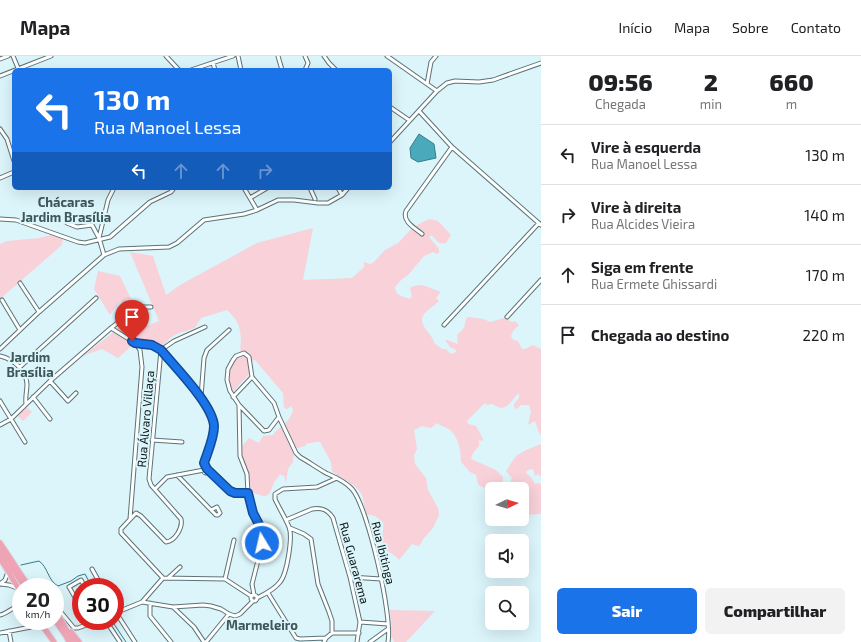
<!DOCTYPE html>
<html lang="pt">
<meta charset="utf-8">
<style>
:root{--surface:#fff;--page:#f2f2f2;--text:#202124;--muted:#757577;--line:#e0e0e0;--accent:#1a73e8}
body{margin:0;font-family:"Exo 2",sans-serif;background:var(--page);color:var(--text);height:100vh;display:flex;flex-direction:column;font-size:15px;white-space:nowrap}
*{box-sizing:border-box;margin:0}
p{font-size:13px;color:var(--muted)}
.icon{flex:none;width:22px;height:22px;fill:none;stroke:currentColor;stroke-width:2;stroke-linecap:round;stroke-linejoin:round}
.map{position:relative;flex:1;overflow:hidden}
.panel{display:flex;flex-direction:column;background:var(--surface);width:320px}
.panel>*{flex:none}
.banner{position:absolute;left:12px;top:12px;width:380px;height:122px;border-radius:6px;box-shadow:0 4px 16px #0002;background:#1a73e8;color:#fff;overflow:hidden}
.needle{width:26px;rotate:85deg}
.fabs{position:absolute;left:485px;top:426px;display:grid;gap:8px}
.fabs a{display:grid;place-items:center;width:44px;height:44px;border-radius:6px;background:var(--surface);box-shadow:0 4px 16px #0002;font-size:20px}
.speed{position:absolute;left:12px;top:522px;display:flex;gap:8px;font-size:20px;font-weight:700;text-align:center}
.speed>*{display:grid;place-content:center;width:52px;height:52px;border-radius:50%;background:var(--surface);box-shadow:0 4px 16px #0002;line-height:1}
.speed small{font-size:10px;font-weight:400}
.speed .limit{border:6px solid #d22;background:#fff;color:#111}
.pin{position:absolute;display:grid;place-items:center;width:34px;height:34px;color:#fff;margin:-41px -17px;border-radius:50% 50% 50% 0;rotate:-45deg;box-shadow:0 0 4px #0007}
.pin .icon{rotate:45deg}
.me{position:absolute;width:44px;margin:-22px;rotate:351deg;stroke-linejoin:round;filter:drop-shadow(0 0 3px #0008)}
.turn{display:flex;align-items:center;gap:14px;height:84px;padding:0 16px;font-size:18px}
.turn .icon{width:52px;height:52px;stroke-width:2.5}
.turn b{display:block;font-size:28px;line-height:34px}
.lanes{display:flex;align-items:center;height:38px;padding:0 16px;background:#0003;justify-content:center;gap:20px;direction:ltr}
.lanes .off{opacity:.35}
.eta{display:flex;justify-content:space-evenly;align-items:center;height:68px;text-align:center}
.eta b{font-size:24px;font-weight:800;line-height:28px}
.button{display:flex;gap:8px;margin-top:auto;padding:8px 16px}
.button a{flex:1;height:46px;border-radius:6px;background:var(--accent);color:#fff;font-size:16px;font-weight:800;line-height:46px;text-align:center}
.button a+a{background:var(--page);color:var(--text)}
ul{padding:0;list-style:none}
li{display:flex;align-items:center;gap:12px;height:60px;padding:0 16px;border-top:1px solid var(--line)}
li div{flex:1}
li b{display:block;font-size:15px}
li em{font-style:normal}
header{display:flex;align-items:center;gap:24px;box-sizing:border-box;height:56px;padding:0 20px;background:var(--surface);border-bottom:1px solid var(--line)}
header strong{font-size:19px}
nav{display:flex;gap:22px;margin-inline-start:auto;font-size:14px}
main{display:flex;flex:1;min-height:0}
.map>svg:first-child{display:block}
</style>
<header>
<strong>Mapa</strong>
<nav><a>Início</a><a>Mapa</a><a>Sobre</a><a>Contato</a></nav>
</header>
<main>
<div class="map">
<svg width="541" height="586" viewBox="0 0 541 586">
<rect width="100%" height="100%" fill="#dbf5fa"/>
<path fill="#f8d1d9" d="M429 163 438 165 451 179 446 187C438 189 437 184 431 179L429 181 439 193V197L437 198 433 196 424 200 409 218 400 225 395 231C396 241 403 240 410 243L412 240 410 232C422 225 427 232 439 235L440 237 436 242 439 245C427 256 414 260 428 276 431 280 433 282 434 287L442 293H446L451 298 456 296V294L450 291 445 284H447L458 288 457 279 464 272 466 263 468 261 484 263 490 266 504 262 512 266 515 265 519 269 513 275 511 280 513 284 518 285 522 293H525L533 289 541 293V379L539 377 535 365 528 369 531 355 529 349H521L517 353 514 351V348L519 342V337C510 345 506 358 493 348L487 349 485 347 467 365 468 368 476 370 483 383 482 385 479 384V390L473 397 471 403 496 414 503 421C504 436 487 436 478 428L476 419 470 416 461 406C461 395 459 381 449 373 445 371 441 370 437 367L431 372 422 370 414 374 417 393 414 399 415 408 426 422 428 434 438 452 439 459 433 472 424 482 420 489 418 490 412 488 399 504C394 497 388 497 384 492 379 484 385 474 383 466L375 460 366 458C364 451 364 445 362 439 358 429 341 423 332 415L331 406 320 386C315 385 312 388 307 387L305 390 294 393 293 406 288 413 286 427 284 419 283 420 280 418C278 421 276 424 274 426 271 434 270 443 260 439 256 438 254 437 251 434L249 418 240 398 243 389 249 382 259 387 263 380 273 379C280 369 290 367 293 354L291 350 287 353 284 352 283 337 255 304 249 306V318L232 337C228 323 228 307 242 299 239 293 241 289 241 283 240 268 237 264 227 254L201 262 195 272C177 278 169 278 160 296L147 288 135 287 118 302 102 293 83 300 111 278 117 272 144 271 159 265 130 196 153 200 166 239 180 229 257 187 313 172 303 224 352 222 364 211V206L370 208 374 206 385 194 398 187 413 171Z
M51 179 63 183 62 189 0 243V188L7 185 39 182Z
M98 215 120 220 131 243H126L130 253 126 256 121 244 110 259 94 233Z
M25 350 32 356 23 365 17 359Z
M541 388V420L540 421 539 418 535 420 533 413 528 414 526 416 527 418 531 421 535 428 539 427 541 428V458L524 459 522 456V433H507L512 422 506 415 516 400 524 395Z
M390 554 435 555 406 586H394L392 581Z"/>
<path fill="#4aa9ba" stroke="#367c88" d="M419 78 434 88 436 102 418 106 411 102 410 92Z"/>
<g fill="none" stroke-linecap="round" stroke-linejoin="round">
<path stroke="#367c88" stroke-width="1" d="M21 509 39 505C48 511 48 525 58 530L71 525 78 520 85 518 92 531
M112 565 126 586"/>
<defs>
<path id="minor" d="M13 0 18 12
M166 0 179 14
M238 0 241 14
M278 0 282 14
M324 0 329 7 336 14
M387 0 437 35
M0 3 8 0
M213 7 215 14
M191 14 233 0
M305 14 308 7 305 0
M0 20 51 0
M427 28 431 6 436 0
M390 51 409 64
M419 55 452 91 541 169
M0 73 7 83 14 105
M390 86 437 35 447 27 455 25 479 26 493 24 541 7
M0 122 14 116
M244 132 257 154
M310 132 315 143
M338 132 342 139
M250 142 267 132
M0 163 16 164 78 186 85 187 110 181 150 146 171 136 174 132
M67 167 77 171 92 169 99 182
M422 178C415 172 402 166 406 155L452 91
M104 199 99 182 108 144 114 132
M20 227 39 256
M2 244 20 274
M507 261 541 224
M444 269 539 167
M111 272 135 287 148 288 161 294 201 341
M0 293 39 256 104 199 119 193 169 191 177 187 204 164 244 158 257 154 278 144H294L318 147H328L342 139 348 132
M0 300C13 303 26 314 27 328 27 335 25 341 26 348
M20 311 96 242
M50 325 68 345 76 337
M33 341 50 363
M233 341 252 321 274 347 279 361 269 374 264 375 239 349
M0 345 25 386
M279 361 296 397 300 401C309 406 317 412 326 417 335 421 345 425 352 433 368 451 393 562 388 586
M0 369 11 363 50 325 111 272 138 251H151
M152 384 182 386
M204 415a2 2 0 1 1 4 0a2 2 0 1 1-4 0Z
M205 413 204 409 214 371 211 361 201 341 204 302 207 294 229 274
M208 414 233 436 248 437 247 418 240 400 239 349 230 335 227 324 228 313 233 304 236 300 244 297 249 301 252 321
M177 419 211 454 216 459H218L220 457 217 451 211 454
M155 433 167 421 204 414
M248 437 253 457 262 472 264 481 252 528 254 539
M130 463 142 311 140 294 135 287
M286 464 312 453C322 451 328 454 333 462L350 521 360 566 357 586
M290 472 304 478 311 483 318 528 329 556 332 565V577L326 582 324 586
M92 513 102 531
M350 521 381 523
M163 522 121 477V473L136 457 141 460 166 486C175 485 183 472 181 463L151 429 149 423 161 294 174 285 205 271
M168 522 180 511
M225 523 234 484
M225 523 251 540
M0 528 9 529 17 532
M0 528 5 524 8 516
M268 537 296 582 300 583 326 582
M251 542a3 3 0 1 1 6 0a3 3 0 1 1-6 0Z
M257 542C265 538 274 534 280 526 287 518 293 481 289 471 285 461 279 452 275 443V438L283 433 317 431 337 422
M81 546 76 543 69 531 81 524 85 531
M142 546 163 522 225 523
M150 547V560L171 586
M173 551 194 571 204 586
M60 555 74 572H78L97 565
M115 555 135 586
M115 557 142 546 173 551 203 549 211 550 221 553 229 558 235 560 240 558 253 545
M0 559C7 558 14 549 21 551
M106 565 120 586
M360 566 388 568
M9 575 11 586
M0 577 31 571 32 569 30 565
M332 577H359
M206 586 229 558
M370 586 388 573"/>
<path id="trunk" d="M0 487 29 531
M0 495 25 531
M0 502 21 537
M55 558 61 564 73 586
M55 564 66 580 69 586
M39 565 54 586
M71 576 79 586"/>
</defs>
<use href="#minor" stroke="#5b7377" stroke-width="5"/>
<use href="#trunk" stroke="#d8d9d9" stroke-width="7"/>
<use href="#minor" stroke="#fff" stroke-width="3"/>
<use href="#trunk" stroke="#efa4b6" stroke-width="5"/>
</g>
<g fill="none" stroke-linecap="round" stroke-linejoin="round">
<defs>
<path id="route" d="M132 285 135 287 152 289 161 294C175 311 213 349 214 370 214 382 208 395 204 407L207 413 230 435 235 437H248L253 457 263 476 262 487"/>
</defs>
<use href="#route" stroke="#114b97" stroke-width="10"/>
<use href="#route" stroke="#1a73e8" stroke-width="7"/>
</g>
<g text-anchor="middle" stroke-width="4" stroke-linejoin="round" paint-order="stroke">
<g font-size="12" fill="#091214" stroke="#dbf5fa">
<text transform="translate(146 363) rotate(-85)" y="4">Rua Álvaro Villaça</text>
<text transform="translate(383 497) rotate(76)" y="4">Rua Ibitinga</text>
<text transform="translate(354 507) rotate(75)" y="4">Rua Guararema</text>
</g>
<g font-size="13" font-weight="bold" fill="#3f565a" stroke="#dbf5fa">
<text x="66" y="151">Chácaras<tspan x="66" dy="15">Jardim Brasília</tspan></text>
<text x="30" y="306">Jardim<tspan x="30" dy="15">Brasília</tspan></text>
<text x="262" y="574">Marmeleiro</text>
</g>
</g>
</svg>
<div class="fabs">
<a><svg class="needle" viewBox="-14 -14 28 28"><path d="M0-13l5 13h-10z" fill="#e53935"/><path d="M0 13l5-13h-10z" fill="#757577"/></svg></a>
<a><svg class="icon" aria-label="sound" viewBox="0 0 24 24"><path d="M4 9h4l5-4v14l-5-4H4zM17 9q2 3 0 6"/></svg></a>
<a><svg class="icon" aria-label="search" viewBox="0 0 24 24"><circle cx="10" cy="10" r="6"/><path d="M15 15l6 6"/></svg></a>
</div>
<div class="speed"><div>20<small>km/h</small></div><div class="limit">30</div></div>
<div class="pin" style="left:132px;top:285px;background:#d93025"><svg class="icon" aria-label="arrive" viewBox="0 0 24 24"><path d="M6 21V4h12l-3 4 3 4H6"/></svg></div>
<svg class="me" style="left:262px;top:487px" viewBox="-20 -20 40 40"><circle r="17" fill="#1a73e8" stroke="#fff" stroke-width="3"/><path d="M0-11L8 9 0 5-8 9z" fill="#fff"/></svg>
<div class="banner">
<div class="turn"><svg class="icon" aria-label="left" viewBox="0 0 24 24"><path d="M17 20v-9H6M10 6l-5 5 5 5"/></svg><div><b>130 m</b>Rua Manoel Lessa</div></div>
<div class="lanes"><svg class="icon" aria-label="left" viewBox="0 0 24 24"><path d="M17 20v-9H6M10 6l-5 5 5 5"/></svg><svg class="icon off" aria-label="ahead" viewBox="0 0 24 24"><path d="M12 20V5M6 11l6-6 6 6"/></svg><svg class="icon off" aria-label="ahead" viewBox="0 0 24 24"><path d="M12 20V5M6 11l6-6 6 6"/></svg><svg class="icon off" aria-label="right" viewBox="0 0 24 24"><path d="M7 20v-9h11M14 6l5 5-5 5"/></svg></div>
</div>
</div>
<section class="panel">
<div class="eta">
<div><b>09:56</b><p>Chegada</p></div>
<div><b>2</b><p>min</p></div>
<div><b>660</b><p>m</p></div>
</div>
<ul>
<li><svg class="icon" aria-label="left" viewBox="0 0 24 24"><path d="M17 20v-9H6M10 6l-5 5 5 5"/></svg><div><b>Vire à esquerda</b><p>Rua Manoel Lessa</p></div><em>130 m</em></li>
<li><svg class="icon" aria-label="right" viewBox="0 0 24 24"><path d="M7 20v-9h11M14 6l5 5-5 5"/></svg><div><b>Vire à direita</b><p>Rua Alcides Vieira</p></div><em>140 m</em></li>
<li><svg class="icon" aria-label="ahead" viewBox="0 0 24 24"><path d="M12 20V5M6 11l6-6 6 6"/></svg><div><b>Siga em frente</b><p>Rua Ermete Ghissardi</p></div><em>170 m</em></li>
<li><svg class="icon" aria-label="arrive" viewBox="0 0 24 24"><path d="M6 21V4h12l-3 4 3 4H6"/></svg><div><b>Chegada ao destino</b></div><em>220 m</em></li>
</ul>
<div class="button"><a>Sair</a><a>Compartilhar</a></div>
</section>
</main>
